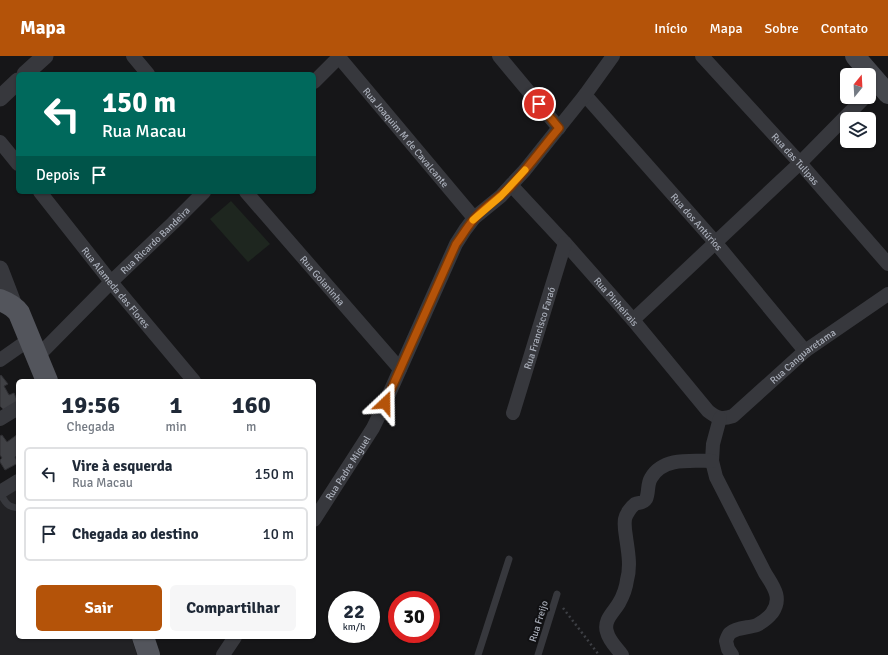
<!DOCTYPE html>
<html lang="pt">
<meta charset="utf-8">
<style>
:root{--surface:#fff;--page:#f6f6f7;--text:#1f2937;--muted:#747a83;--line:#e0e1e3;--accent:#b45309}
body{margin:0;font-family:Signika,sans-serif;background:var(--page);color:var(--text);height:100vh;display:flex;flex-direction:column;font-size:15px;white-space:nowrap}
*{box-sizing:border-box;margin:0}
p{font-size:13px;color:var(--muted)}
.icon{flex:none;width:22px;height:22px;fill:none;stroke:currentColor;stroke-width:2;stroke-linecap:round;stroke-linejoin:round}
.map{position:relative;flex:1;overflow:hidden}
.side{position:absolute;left:16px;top:323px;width:300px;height:260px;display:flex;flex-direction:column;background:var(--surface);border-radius:6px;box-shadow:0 1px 3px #0004}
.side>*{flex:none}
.hud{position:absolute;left:16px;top:16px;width:300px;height:122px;border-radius:6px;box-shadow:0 1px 3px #0004;background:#00695c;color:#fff;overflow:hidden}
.needle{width:26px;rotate:18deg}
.controls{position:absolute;left:840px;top:12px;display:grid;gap:8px}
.controls a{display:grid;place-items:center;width:36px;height:36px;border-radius:6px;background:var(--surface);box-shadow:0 1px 3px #0004;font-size:20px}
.speed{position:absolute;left:328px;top:535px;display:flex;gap:8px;font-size:20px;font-weight:700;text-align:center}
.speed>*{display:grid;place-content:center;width:52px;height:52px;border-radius:50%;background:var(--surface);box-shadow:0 1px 3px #0004;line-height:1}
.speed small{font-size:10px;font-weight:400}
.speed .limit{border:6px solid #d22;background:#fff;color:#111}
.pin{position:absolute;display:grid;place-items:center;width:34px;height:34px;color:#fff;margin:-17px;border:2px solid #fff;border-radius:50%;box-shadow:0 1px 4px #0007}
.me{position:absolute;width:44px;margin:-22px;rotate:23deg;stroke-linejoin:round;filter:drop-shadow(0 0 3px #0008)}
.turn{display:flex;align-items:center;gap:14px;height:84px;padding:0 20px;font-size:18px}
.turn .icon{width:52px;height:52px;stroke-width:2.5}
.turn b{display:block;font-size:28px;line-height:34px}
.then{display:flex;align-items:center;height:38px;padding:0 20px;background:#0003;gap:8px;font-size:15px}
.eta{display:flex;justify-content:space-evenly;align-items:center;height:68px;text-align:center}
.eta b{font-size:24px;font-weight:700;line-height:28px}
.primary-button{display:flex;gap:8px;margin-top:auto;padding:8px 20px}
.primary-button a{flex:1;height:46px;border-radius:6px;background:var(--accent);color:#fff;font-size:16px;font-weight:700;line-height:46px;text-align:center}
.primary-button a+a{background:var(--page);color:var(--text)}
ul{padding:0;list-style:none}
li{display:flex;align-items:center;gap:12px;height:54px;margin:0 8px 6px;padding:0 12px;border:2px solid var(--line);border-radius:6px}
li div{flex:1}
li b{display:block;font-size:15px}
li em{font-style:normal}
header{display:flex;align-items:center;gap:24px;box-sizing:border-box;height:56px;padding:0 20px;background:var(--accent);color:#fff}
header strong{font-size:19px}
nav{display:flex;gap:22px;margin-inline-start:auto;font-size:14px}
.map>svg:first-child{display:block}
</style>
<header>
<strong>Mapa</strong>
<nav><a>Início</a><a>Mapa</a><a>Sobre</a><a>Contato</a></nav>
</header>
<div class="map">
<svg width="888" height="599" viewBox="0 0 888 599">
<rect width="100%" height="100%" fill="#161618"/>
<path fill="#222225" d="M18 427V581H131L137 599H0V438Z"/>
<path fill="#1e261f" d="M231 145 270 188 248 206 210 163Z"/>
<path fill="#404145" stroke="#303034" d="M1 319 8 328 4 330 9 339 14 337 18 346 4 354 0 350V320Z
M18 378V399L15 401 18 407 5 414 0 406V404L2 402 0 399V380L2 379 7 386Z"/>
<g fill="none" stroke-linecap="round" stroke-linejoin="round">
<path stroke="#3d3f44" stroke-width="2.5" stroke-dasharray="2 3" stroke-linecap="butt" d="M563 552 599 599"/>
<path stroke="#37383d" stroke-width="7" d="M0 437C5 446 7 451 18 452
M478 599 509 503
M538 599 557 538"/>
<g stroke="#37383d" stroke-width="14">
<path d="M133 0 148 18"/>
<path id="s1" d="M338 0 474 162"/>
<path d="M499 0 559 72"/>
<path id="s2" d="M702 0 800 107 888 208"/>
<path d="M314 26 340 0"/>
<path id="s3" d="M585 39 715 186 805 295"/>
<path d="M0 86 18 108"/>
<path id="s4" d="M511 129 565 187 633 264 708 355C717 362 721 364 733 360L805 295 888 238"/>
<path id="s5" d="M40 136 111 226 194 325"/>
<path id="s6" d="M246 136 400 313"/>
<path d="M633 264 800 107 865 41"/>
<path id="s7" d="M37 301 111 226 173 167 204 136"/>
<path d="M0 304 30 283"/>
<path id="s8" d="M513 357 565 187"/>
<path d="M720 362 713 388 712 405 716 421 765 517C773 530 783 542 772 557 768 562 763 566 757 569 749 572 737 571 730 577 728 579 727 582 726 585L728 593 732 599"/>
<path d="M0 363 18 352"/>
<path d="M0 436 18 425"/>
<path id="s9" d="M314 464 373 372 385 347 456 188 465 174 474 162 501 140 525 114 585 39 613 0"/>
<path d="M223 599 235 581"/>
<path d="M622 599C617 592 609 585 607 576 603 564 614 556 619 547 623 540 626 532 627 524 631 510 628 495 626 481 625 475 624 469 625 463 626 458 631 451 635 448 639 446 643 448 646 443 649 437 647 428 651 422 663 401 691 405 712 405"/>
</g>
<path stroke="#37383d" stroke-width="17" d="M25 18 45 0
M0 42 18 25
M0 213 15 252"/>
<path stroke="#45474d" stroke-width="20" d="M855 0 888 38"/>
<path stroke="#53555c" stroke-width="22" d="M0 244C8 247 14 250 19 257L47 325
M143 581 149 599"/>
</g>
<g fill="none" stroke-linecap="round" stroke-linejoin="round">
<defs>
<path id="route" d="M385 347 456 188C462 180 467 171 474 163 484 151 499 142 510 131 528 112 543 91 559 72L539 48"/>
</defs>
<use href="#route" stroke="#753606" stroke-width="10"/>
<use href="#route" stroke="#b45309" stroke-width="7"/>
<path stroke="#f59e0b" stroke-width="7" d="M473 164 501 140 525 114"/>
</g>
<g text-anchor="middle" stroke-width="4" stroke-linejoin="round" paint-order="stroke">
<g font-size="10" fill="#a8adb8" stroke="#111113">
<text dy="4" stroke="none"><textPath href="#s1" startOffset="106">Rua Joaquim M de Cavalcante</textPath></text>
<text dy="4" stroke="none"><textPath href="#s2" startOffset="139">Rua das Tulipas</textPath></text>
<text dy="4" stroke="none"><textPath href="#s3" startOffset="169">Rua dos Antúrios</textPath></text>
<text dy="4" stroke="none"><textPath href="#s7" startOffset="166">Rua Ricardo Bandeira</textPath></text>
<text dy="4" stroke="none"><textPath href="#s6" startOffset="117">Rua Goianinha</textPath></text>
<text dy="4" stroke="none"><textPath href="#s5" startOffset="122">Rua Alameda das Flores</textPath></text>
<text dy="4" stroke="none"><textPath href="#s4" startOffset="157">Rua Pinheirais</textPath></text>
<text dy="4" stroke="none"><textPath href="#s8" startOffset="89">Rua Francisco Faraó</textPath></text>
<text dy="4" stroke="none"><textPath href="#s4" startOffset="419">Rua Canguaretama</textPath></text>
<text dy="4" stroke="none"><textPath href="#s9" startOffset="62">Rua Padre Miguel</textPath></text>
<text transform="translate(538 565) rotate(-73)" y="4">Rua Freijo</text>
</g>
</g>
</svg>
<div class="controls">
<a><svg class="needle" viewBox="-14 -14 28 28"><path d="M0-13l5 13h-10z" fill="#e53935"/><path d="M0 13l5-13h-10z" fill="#747a83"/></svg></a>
<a><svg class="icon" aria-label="layers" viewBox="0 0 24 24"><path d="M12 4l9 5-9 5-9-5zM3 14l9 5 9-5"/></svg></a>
</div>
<div class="speed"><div>22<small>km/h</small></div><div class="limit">30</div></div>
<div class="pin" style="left:539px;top:48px;background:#d93025"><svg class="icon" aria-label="arrive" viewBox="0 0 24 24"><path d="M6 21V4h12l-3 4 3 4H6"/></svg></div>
<svg class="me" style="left:385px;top:347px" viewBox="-20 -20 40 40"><path d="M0-17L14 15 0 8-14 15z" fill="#b45309" stroke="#fff" stroke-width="4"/></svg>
<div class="hud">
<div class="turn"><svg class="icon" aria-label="left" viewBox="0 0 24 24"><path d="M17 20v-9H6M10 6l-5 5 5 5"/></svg><div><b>150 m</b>Rua Macau</div></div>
<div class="then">Depois<svg class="icon" aria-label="arrive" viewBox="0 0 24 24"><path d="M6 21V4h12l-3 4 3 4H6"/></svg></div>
</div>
<section class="side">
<div class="eta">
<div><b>19:56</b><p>Chegada</p></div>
<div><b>1</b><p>min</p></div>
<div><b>160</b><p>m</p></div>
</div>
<ul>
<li><svg class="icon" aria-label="left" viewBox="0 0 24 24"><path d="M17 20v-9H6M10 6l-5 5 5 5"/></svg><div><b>Vire à esquerda</b><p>Rua Macau</p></div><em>150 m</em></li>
<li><svg class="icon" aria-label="arrive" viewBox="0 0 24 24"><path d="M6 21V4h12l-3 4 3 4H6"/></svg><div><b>Chegada ao destino</b></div><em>10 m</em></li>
</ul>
<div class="primary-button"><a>Sair</a><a>Compartilhar</a></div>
</section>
</div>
